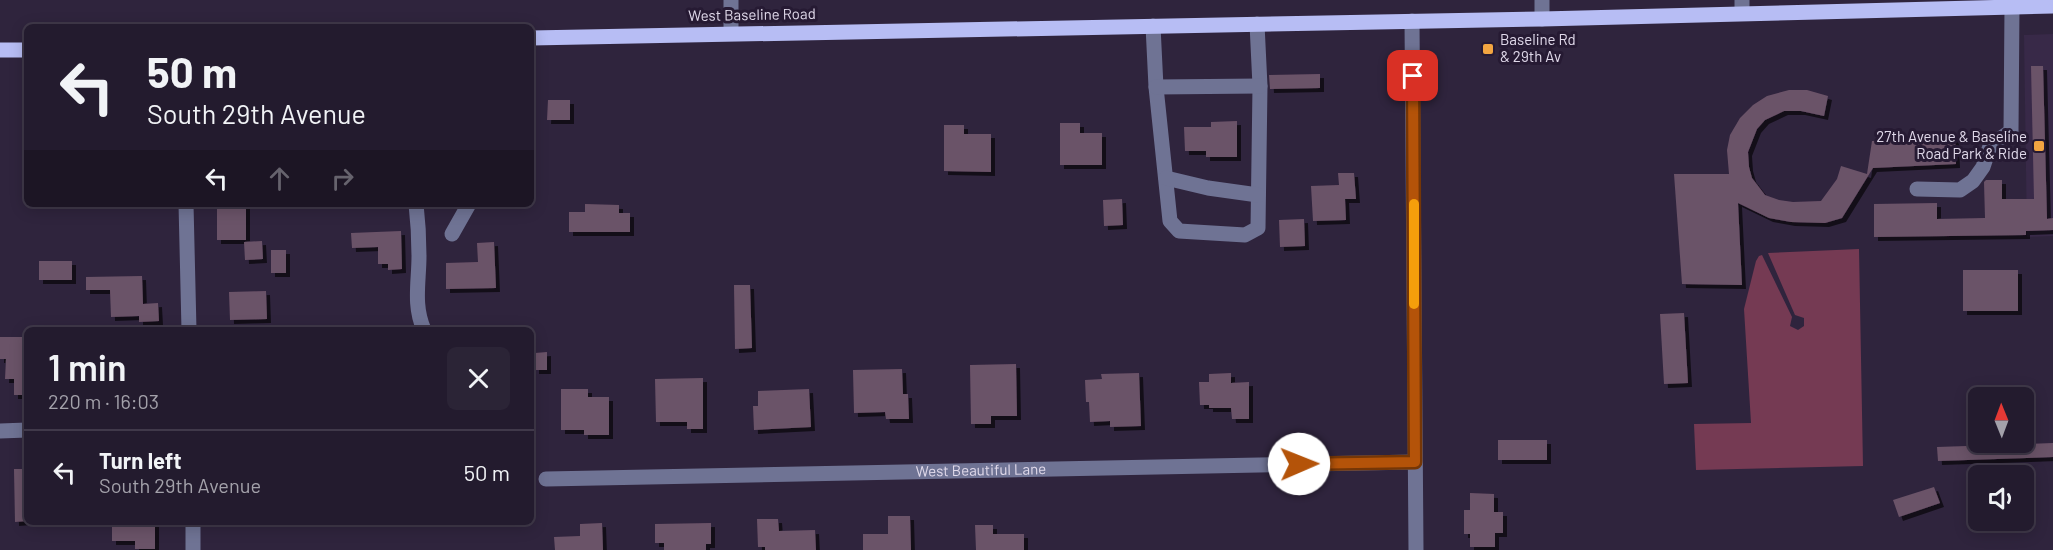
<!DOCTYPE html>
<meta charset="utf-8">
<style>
:root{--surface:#231b2e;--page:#2b2436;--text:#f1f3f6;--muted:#a3a1aa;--line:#40394a}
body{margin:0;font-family:Barlow,sans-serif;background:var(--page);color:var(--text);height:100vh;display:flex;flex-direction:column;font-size:22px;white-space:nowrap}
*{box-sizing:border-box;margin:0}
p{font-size:20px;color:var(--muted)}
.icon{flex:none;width:33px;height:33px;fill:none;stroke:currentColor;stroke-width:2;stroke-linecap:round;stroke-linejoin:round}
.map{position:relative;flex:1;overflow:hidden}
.drawer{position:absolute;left:24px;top:327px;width:510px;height:198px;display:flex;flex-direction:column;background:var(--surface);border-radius:9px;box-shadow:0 3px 15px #0003,0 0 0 2px var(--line)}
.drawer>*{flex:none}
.guide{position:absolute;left:24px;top:24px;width:510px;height:183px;border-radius:9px;box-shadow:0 3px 15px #0003,0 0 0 2px var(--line);background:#231b2e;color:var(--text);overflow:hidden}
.needle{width:39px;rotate:359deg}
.buttons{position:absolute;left:1968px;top:387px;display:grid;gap:12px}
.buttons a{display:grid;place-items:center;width:66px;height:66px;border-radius:9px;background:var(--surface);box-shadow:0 3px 15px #0003,0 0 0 2px var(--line);font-size:30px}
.pin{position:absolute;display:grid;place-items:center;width:51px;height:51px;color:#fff;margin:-26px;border-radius:12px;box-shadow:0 3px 9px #0006}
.me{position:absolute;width:66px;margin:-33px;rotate:89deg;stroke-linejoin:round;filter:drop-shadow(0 0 4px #0008)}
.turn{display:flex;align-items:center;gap:21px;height:126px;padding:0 24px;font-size:27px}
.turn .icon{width:78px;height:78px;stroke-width:2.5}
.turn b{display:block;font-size:42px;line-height:51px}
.lanes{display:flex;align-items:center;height:57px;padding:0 24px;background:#0003;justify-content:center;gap:30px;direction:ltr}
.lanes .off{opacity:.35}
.round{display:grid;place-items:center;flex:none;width:63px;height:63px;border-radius:9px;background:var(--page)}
.overview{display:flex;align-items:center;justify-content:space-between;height:102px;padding:0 24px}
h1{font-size:36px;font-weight:600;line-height:45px}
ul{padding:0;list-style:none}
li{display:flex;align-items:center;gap:18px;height:84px;padding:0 24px;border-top:2px solid var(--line)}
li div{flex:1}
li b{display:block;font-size:22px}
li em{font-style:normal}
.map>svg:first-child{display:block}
</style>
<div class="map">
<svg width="2053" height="550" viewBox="0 0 2053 550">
<defs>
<filter id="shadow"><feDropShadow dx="4" dy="4" stdDeviation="0" flood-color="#0009"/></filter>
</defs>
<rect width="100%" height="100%" fill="#2f243d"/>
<path fill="#382948" d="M2053 34V236L2027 237 2024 35Z"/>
<path fill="#753a53" d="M1859 249 1863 466 1696 470 1694 424 1751 423 1744 309 1756 261 1759 256 1762 255 1792 317 1790 326 1798 330 1804 326V318L1795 315 1768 253Z"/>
<path fill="#6b5268" filter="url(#shadow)" d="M2031 66H2043L2047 219 2053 218V230L2026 231V235L1874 237V204L1937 203V219L1985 218 1984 182 1986 180H2002V199H2034Z
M1320 74V88L1270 89 1269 75Z
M1789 90H1807L1828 96 1824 116 1801 111H1784L1765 120 1757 129 1748 152 1749 167 1752 178 1765 195 1779 200 1793 202 1821 201 1837 179 1841 166 1867 174 1872 141 1955 138 1956 164 1873 168 1842 218 1825 223 1791 222 1769 218 1738 203 1742 285 1682 284 1674 174H1729L1727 150 1730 135 1740 118 1753 105 1767 96Z
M548 100H570V120H547Z
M1237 121V157H1206V151H1185L1184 127H1211V122Z
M1060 123H1080V133H1102V165H1060Z
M944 125H964V134H991V172L944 171Z
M1338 173H1354L1356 199H1345L1346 220 1313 221 1311 186 1339 185Z
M1122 199 1123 225 1104 226 1103 200Z
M217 204H246V240H217Z
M585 204 619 205V213H630V232H569V212H585Z
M1304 219 1305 246 1280 247 1279 220Z
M401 231 402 269 388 270V264H378V247L352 248 351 233Z
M262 241 263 259 245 260 244 242Z
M494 242 496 288 446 289V263L478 262 477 243Z
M271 250H286V273H271Z
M39 261H72V280H39Z
M1963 270H2018V311H1963Z
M142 276 143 304 158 303 159 321 139 322V316L111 317 110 290H86V277Z
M734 285H750L752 348 735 349Z
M266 291 267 319 230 320 229 292Z
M1684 313 1688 383 1664 384 1660 314Z
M0 337H27V395H14V379H5L6 359H0Z
M547 352V370H535V353Z
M1016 364 1017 416H991V424H971L970 365Z
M902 369 903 394H908L909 419H886L885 412 854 413 853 370Z
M1139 373 1141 426 1110 427V421L1090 422 1089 402H1086L1085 380 1102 379 1101 374Z
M1231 373V383L1249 382V419H1232L1231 408H1209V405H1200L1199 382H1209V374Z
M703 378V429H687V422H656L655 379Z
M561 389H588V397H609V435H584V430H561Z
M809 389 811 427 754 430 753 406H758V391Z
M1498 440H1547V460H1498Z
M2053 443V457L1938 461 1937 447Z
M14 469H27V521L15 522Z
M1934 487 1940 503 1899 517 1893 500Z
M1470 493 1494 494V512H1503V533H1495V547H1470V534H1464V510H1470Z
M888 516H910L911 550H863V534H888Z
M757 519H778L779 531 815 530 816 550H765V547H758Z
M112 522 155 523V549H135V541H112Z
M602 523 603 550H555L554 537 580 536V524Z
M711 523V544H706V550H664V543H655V524Z
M975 525H993V534H1024V550H976Z"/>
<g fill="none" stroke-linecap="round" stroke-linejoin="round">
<g stroke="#6f7394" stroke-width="15">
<path d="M731 0V33"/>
<path d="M1542 0V19"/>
<path d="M1742 0V13"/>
<path d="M1412 21 1416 550"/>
<path d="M1153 26 1156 87 1170 221 1179 231 1245 235 1258 228 1260 86 1257 24"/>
<path d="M1156 87 1260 86"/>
<path d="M1166 178 1208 188 1258 195"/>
<path d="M1917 189 1960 190 1973 181 1983 167 1990 146 2011 131 2012 7"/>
<path d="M186 204 189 330"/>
<path d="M416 204C418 221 419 239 419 256 419 282 413 305 424 330"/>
<path d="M452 234 469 204"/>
<path d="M0 431 27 430"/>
<path id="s1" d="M546 479 1415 462"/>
<path d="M193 522V550"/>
</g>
<path stroke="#b7bdf4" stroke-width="15" d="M531 38 1542 19 2053 6
M0 50H27"/>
</g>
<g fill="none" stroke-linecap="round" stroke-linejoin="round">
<defs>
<path id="route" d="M1299 464 1415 462 1413 76"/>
</defs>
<use href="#route" stroke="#753606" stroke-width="15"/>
<use href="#route" stroke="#b45309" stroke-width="10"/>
<path stroke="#f59e0b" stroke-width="10" d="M1414 204V304"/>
</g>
<g fill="#f2a541" stroke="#261a33" stroke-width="2">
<rect x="1482" y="43" width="12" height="12" rx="3"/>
<rect x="2033" y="140" width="12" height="12" rx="3"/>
</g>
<g text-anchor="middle" stroke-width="6" stroke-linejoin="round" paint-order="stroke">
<g font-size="15" fill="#e0d9ea" stroke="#261a33">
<text transform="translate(752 15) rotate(-1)" y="5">West Baseline Road</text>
<text dy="5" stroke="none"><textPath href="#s1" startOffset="435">West Beautiful Lane</textPath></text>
</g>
<g font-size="15" fill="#e0d9ea" stroke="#261a33" text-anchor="start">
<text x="1500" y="45">Baseline Rd<tspan x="1500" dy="17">&amp; 29th Av</tspan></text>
<text x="2027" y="142" text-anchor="end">27th Avenue &amp; Baseline<tspan x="2027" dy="17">Road Park &amp; Ride</tspan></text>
</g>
</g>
</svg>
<div class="buttons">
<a><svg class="needle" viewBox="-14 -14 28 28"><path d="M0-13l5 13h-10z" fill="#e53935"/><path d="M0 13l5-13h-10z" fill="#a3a1aa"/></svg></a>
<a><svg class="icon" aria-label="sound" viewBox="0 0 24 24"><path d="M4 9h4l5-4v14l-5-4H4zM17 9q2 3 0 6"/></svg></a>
</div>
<div class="pin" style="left:1413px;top:76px;background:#d93025"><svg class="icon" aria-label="arrive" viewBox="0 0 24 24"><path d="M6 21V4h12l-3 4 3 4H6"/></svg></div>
<svg class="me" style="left:1299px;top:464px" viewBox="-20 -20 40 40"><circle r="19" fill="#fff"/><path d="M0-13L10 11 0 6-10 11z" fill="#b45309"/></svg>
<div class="guide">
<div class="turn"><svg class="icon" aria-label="left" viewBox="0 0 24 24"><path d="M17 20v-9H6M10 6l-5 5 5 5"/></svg><div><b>50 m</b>South 29th Avenue</div></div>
<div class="lanes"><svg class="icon" aria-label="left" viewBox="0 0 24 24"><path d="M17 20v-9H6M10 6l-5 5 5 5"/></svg><svg class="icon off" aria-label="ahead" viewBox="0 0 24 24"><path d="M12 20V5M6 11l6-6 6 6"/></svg><svg class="icon off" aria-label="right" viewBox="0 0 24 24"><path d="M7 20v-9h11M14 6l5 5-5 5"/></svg></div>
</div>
<section class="drawer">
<div class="overview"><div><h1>1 min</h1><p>220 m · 16:03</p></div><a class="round"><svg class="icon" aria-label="close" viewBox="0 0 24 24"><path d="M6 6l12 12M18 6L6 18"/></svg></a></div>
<ul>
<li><svg class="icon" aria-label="left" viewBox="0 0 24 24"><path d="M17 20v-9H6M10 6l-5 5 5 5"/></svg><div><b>Turn left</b><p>South 29th Avenue</p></div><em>50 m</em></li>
</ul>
</section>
</div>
